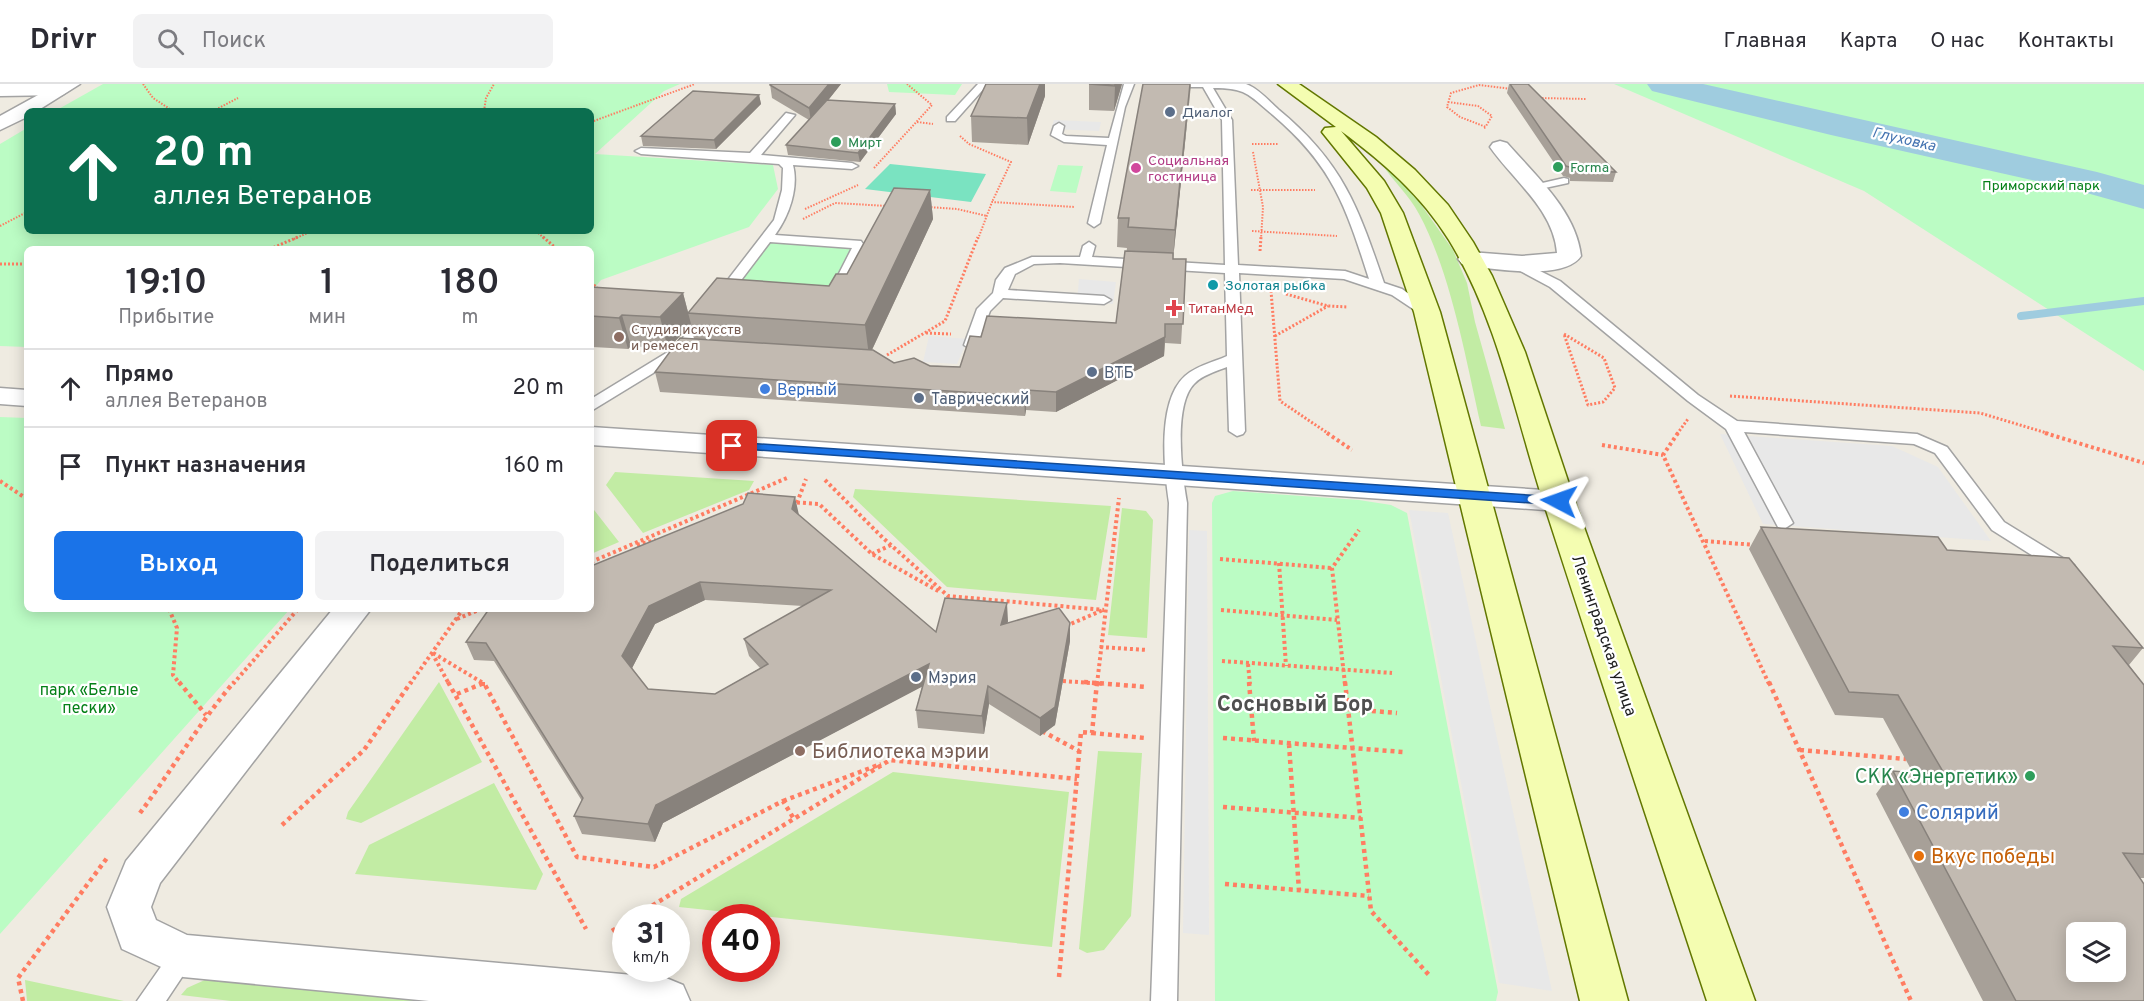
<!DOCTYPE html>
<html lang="ru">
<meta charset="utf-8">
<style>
:root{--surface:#fff;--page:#f2f2f3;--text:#2b2b33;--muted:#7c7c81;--line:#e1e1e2;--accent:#1a73e8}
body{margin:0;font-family:Overpass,sans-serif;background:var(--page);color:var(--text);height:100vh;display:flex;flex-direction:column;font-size:22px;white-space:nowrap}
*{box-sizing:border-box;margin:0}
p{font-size:20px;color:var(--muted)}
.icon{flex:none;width:33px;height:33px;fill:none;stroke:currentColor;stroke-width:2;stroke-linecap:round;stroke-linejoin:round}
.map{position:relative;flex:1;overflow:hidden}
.details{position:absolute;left:24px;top:162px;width:570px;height:366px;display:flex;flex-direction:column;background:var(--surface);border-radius:9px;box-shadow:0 3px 15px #0003}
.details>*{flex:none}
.hud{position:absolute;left:24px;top:24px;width:570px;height:126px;border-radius:9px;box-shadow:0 3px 15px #0003;background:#0b6e4f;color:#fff;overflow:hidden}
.buttons{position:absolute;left:2066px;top:838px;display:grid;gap:12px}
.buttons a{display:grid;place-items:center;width:60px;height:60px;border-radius:9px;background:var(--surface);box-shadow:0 3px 15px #0003;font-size:30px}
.speed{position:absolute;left:612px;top:820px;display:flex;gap:12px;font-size:30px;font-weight:700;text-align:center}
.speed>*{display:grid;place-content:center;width:78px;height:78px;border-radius:50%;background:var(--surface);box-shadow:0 3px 15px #0003;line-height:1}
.speed small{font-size:15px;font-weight:400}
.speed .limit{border:9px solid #d22;background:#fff;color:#111}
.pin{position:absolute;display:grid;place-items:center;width:51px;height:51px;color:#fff;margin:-26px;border-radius:12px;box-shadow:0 3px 9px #0006}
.me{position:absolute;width:66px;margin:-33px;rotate:274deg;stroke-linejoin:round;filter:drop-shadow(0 0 4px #0008)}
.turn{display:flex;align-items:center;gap:21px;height:126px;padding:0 30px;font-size:27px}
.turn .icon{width:78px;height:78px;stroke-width:2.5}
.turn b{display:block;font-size:42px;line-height:51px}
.eta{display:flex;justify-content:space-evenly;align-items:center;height:102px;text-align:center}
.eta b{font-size:36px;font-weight:600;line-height:42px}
.primary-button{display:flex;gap:12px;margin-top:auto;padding:12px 30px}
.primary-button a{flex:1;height:69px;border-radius:9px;background:var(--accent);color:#fff;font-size:24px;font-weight:600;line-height:69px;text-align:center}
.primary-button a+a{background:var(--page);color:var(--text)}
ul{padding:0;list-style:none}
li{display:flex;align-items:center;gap:18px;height:78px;padding:0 30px;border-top:2px solid var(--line)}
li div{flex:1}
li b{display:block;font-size:22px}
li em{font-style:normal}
header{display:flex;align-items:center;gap:36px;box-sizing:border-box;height:84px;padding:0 30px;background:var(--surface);border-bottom:2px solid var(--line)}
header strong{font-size:28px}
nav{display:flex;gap:33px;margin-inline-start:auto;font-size:21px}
.search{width:420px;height:54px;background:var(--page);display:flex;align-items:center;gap:15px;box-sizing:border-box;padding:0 21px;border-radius:9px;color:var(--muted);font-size:22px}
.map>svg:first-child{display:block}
</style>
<header>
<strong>Drivr</strong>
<div class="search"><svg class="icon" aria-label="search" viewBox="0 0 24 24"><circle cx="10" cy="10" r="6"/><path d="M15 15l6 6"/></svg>Поиск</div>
<nav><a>Главная</a><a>Карта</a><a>О нас</a><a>Контакты</a></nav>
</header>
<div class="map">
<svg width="2144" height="917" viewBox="0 0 2144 917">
<rect width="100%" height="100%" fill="#efebe1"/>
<path fill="#c2eca4" d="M1381 79 1410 105 1453 166 1467 199 1475 238 1505 345 1481 342C1466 276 1451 189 1419 130 1409 111 1393 97 1381 79Z
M615 388 754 397 749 406 643 449 606 401Z
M855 405 1111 422 1096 516 947 503 853 413Z
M591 422 619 458 591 470Z
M1122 424 1146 427 1153 436 1147 554 1108 551Z
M439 598 482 678 361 739 346 735 348 728Z
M1098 667 1142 669 1131 832 1104 866 1087 869 1079 865Z
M893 688 1069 708 1052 863 679 823 681 815Z
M494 699 543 790 536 806 355 790 369 761Z
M207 895 451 917H231L181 911 187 904Z
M25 896 124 917H27Z"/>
<path fill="#bbfcc4" d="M103 0H680L664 7 595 70 773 81 778 105 749 143 601 196 591 208V165H27V263L0 262V60L27 44V147H591V27H55Z
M887 0H962L955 11 889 8Z
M1614 0H2144V287L1864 107Z
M1058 81 1083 82 1076 109 1050 107Z
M770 157 853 163 825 215 731 209Z
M0 333 27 334V525H290L0 850Z
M1233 407 1359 416 1391 421 1407 429 1498 908 1496 917H1215L1212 419 1215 412Z"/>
<path fill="#7ae3c1" d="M890 80 986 90 971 118 865 105Z"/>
<path fill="#e8e8e8" d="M1054 36 1101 38 1099 47 1051 45Z
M1079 195 1116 198 1113 220 1077 217Z
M929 252 968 255 957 280 923 278Z
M1720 350 1892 362 1938 383 1991 457 1763 440Z
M1409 426 1448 429 1552 907 1499 899Z
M1189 446 1207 447 1209 851 1183 849Z"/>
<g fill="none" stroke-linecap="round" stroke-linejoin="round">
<path stroke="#9fccdf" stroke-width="8" d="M2021 232 2144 217"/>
<path fill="#9fccdf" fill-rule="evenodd" d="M1647 0H1703L2097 88 2144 101V125L2076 106 1831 51 1652 7Z"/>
<defs>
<path id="service" d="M978 0H988L955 37H947V33Z
M1124 0H1134L1125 23 1100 139 1094 143 1088 139 1107 61 1064 58 1051 51 1054 42 1059 39 1064 42 1062 50 1066 52 1109 54Z
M1159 0C1175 0 1235 0 1246 0 1258 4 1270 18 1279 26 1343 79 1358 123 1384 199L1402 205 1434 228 1432 231H1422L1392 211 1344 195 1239 189 1245 347 1243 350 1237 352 1229 347 1227 283C1217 287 1202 291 1194 300 1173 322 1182 391 1187 419L1177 917H1151L1169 419C1164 385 1157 317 1185 292 1196 282 1214 278 1227 272L1225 189 1060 179 1034 180 1015 190 1008 206 1104 212 1111 216 1104 220 1003 214 990 227 976 264 971 265 964 261 977 225 993 209 996 196 1005 184 1032 173H1080L1083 162 1089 158 1095 162 1092 173 1225 181 1222 36 1203 3H1164ZM1213 4C1246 4 1248 10 1273 31 1333 82 1346 123 1369 195L1345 187 1238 181 1232 36Z
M786 29 795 31 761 71 852 79 858 82 852 85 793 81C799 104 789 132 775 151L861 157 866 164 842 211 835 215 828 211 852 164 770 158 686 269 591 327V315L676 263 774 136 782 106 783 84 779 80 641 70 635 67 641 64 750 69Z
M1564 94 1568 95V99L1531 107 1525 103Z
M1514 174 1560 197 1698 311 1737 337 1917 350 1947 363 2004 438 2074 481 2076 485 2074 489H2060L1992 446 1935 369 1914 360 1744 348 1793 439 1784 445 1778 443 1726 345 1688 317 1550 203 1509 181 1507 178Z
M183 860 192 864 196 872 166 917H137L174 864Z"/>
<path id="minor" d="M0 0H64L71 5 62 11 0 12Z
M1500 57 1507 59C1535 91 1576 127 1581 172 1564 197 1496 185 1470 182L1462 180 1458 175 1462 170 1470 168 1522 172 1557 169C1554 126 1513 96 1490 63L1493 59Z
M333 525H371L160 799 151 823 156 836 187 851 666 894 683 901 690 917H429L183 893 122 865 107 823 126 777Z"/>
<path id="tertiary" d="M58 0H80L37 27H27V33L0 46V32Z
M0 304 27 306V322L0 320Z
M591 343 1559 407 1570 410 1575 417 1570 424 1559 427 591 361Z"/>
<path id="secondary" d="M1278 0H1299L1376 53 1415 86 1448 121 1473 158 1492 192 1525 268 1576 421 1755 917H1707C1653 752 1598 588 1545 423 1516 334 1498 236 1449 156 1421 111 1383 78 1341 47L1384 97 1403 129 1440 228 1628 917H1580L1414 228 1381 129 1367 104 1322 48 1325 44 1336 43Z"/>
</defs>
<use href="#service" stroke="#a3a3a3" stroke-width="3"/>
<use href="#minor" stroke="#a3a3a3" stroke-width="3"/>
<use href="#tertiary" stroke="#a3a3a3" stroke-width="3"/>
<use href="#secondary" stroke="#627700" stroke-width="3"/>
<path stroke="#ff7d62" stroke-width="2" stroke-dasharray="1.5 1.5" stroke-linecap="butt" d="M143 0 153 14 173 27
M1539 14 1587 15
M1448 18 1478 22 1492 32 1486 42
M213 27 238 14
M484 27 486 14 494 0
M591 38 695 0
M917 38 933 40
M1484 44 1486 43 1460 33 1447 23 1451 9 1479 1 1512 5
M960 52 969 60 1011 78 992 118
M1252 60H1278
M1253 68 1263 123 1261 155
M874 84 932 21 907 0
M1251 106H1315
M928 123 957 125 987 132
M805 125 858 101
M803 135 835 119 888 122
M0 142 27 128
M536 147 545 155
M1252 147 1337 152
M294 155 312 147
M978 155 992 118 1075 123"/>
<path stroke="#ff7d62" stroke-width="3" stroke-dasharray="2 2" stroke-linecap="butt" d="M543 153 557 165
M270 165 298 153
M1260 167 1261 153
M0 180H27
M591 198 599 206
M1271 207 1280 317 1329 350
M1286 210 1328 222 1348 223
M926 249 951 250
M1564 250 1604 274 1615 304 1603 318 1588 321Z
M1275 252 1328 222
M887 271 945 237 978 153
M1730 312 1980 329 2050 350
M1677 350 1688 335"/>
<path stroke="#ff7d62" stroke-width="4" stroke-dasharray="3 3" stroke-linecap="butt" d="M1327 349 1352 366
M1678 349 1663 371 1769 600
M2045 349 2144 379
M1602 361 1663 371
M825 396 883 454 948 512 1104 526
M0 397 27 415
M791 418 819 420 872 470 940 508
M797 419 806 395
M1705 457 1755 461
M637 461 656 456
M872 470 891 461
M1220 475 1332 484
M591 478 787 394
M1279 479 1286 582
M169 525 177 544 173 591 180 600
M1221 526 1337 536
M457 535 481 525
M1066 542 1103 526
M1100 563 1147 566
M432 569 449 600
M433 569 483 599
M1222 577 1392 589
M1248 580 1250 600
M1063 597 1105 600
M233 600 298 525
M410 600 463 525
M482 600H485
M1097 600 1119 414
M1345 600 1332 484 1359 446"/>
<path stroke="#ff7d62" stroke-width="4.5" stroke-dasharray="4 4" stroke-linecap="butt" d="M179 598 206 631
M448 598 586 845
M1084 598 1147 603
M1249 598 1254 657
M1345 598 1371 827 1429 891
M1769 598 1911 917
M457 610 484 599 577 773 654 783 783 717 794 735
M1348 625 1397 629
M1042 647 1079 667
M1092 649 1145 654
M1223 654 1403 668
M1289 660 1299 807
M1800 666 1906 675
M783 717 881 680
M1223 723 1361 734
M140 729C172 686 199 639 234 598
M282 741 364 666 411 598
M1225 800 1369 812
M632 834 890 676 1077 695
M612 847 626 838
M1059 893 1081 648 1092 649 1097 598
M23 917 18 894 107 774"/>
<use href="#service" fill="#fff" fill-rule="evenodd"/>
<use href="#minor" fill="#fff" fill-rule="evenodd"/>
<use href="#tertiary" fill="#fff" fill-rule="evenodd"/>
<use href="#secondary" fill="#f4fdb1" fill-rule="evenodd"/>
</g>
<path fill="#a7a098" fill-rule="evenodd" d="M770 0H841L828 16 895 20 896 30 860 78 788 71 786 61 809 36 772 14Z
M1089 0H1122L1114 27 1089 26Z
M1191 0 1173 175H1186L1181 260 1165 259 1164 272 1056 328 1026 326 1025 332 660 308 655 288 694 255 691 240 668 265 631 262 628 265 593 263 591 258V203L683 209 688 228 829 202 847 190 930 106 933 135 872 266 894 279 960 283 981 253 1116 239 1127 164 1117 163 1118 134Z
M1509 0 1616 88 1613 98 1570 97V94L1563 92 1507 9Z
M759 11 761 20 716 65 643 62 641 52Z
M1045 12 1028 61 972 58 971 32Z
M799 431 936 548 1008 537 1007 540 1070 539V557L1055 641 1040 652 989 620 984 650 918 644 916 626 922 602 663 739 655 758 582 750 574 732 582 717 494 577 474 576 466 558ZM705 516 803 522 744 555 749 572 760 584 715 610 648 605 632 584 655 540Z
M1761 443 1947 466 2143 564 2129 581 2144 601V794H2140L2144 917H1983L1876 710 1893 687 1913 689 1883 634 1835 631 1749 465Z"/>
<path fill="#88827c" d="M829 0H841L811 38 809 24Z
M1040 0H1045V12L1028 61 1027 34Z
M1115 0H1122L1114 27 1115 2Z
M1191 0 1189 20 1173 176 1175 146Z
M759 11 761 20 716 65 714 56Z
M895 20 896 30 860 78 858 69Z
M930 106 933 135 869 272 865 241Z
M683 209 691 240 668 265 660 233Z
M622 231 631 262 628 265 619 234Z
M1165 253 1164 272 1056 328V308Z
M1026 306V326L1025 332 1024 312Z
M795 413 799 431 795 443 792 425Z
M700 498 705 516 655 540 629 590 622 572 649 522Z
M1007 519 1008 537 1002 559 1001 541Z
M1070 539V557L1055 641 1040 652V634Z
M929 580 931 598 663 739 655 758 648 740 656 721Z
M988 602 989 620 984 650 982 632Z"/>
<path fill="#c2bab1" stroke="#88827c" stroke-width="1.5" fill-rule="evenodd" d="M770 0H829L809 24 770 1Z
M986 0H1040L1027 34 971 32Z
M1089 0H1115V2Z
M1143 0H1190L1175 146 1128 143 1129 134H1118Z
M1510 0H1528L1616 88 1573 87V84L1566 82Z
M693 7 759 11 714 56 641 52Z
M827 16 895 20 858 69 786 61Z
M894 104 930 106 865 241 688 229 717 194 829 202 836 190H847Z
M1125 167 1173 169V175H1186L1183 240H1165V253L1056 308 1026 306 1024 312 655 288 680 254 873 266 894 279 914 274 930 282 960 283 970 252 981 253 987 232 1116 239Z
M591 203 683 209 660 233 622 231 619 234 591 232Z
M748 409 795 413 792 425 936 548 945 514 1007 519 1001 541 1059 524 1070 539 1055 623 1040 634 988 602 982 632 916 626 929 580 656 721 648 740 574 732 583 714 486 559 466 558 489 525H591V482L743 420ZM700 498 831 506 744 555 768 580 715 610 648 605 622 572 649 522Z
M1761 443 1938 453 1947 466 2069 474 2143 564 2113 562 2144 601V770L2123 769 2144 800V917H2016L1893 687 1945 691 1898 611 1849 608ZM2076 849H2115V888H2076Z"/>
<path fill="#1a73e8" stroke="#114b97" stroke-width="1.5" d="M732 358 1559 413 1565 417 1559 421 728 364 726 362Z"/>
<g fill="#5c6f8a" stroke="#fff" stroke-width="2">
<circle cx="1170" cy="28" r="6"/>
<circle cx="1092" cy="288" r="6"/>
<circle cx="919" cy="314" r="6"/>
<circle cx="916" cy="593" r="6"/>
</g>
<g fill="#2e9e5b" stroke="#fff" stroke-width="2">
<circle cx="836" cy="58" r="6"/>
<circle cx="1558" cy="83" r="6"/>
<circle cx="2030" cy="692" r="6"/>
</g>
<circle fill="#d1479c" stroke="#fff" stroke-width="2" cx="1136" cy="84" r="6"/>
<circle fill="#0f9aa8" stroke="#fff" stroke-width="2" cx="1213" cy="201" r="6"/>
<path fill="#e0444e" stroke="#fff" stroke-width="2" d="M1171 215h6v6h6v6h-6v6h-6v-6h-6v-6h6z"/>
<g fill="#8d6e63" stroke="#fff" stroke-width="2">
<circle cx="619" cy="253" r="6"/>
<circle cx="800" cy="667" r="6"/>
</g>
<g fill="#3f7fe0" stroke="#fff" stroke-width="2">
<circle cx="765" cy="305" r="6"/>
<circle cx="1904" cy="728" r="6"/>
</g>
<circle fill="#e8710a" stroke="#fff" stroke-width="2" cx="1919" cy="772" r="6"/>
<g text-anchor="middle" stroke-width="4.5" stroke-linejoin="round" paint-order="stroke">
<g font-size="14" fill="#4e5e75" stroke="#fff" text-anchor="start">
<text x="1182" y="33">Диалог</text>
</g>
<g font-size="14" fill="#27864d" stroke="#fff" text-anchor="start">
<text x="848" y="63">Мирт</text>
<text x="1570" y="88">Forma</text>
</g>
<g font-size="14" fill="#b23c85" stroke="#fff" text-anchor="start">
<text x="1148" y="81">Социальная<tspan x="1148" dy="16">гостиница</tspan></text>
</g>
<g font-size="14" fill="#058018" stroke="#fff">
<text x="2041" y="106">Приморский парк</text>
</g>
<g font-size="14" fill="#0d838f" stroke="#fff" text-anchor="start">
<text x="1225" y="206">Золотая рыбка</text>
</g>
<g font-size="14" fill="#be3a42" stroke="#fff" text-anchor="start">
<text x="1188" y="229">ТитанМед</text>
</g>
<g font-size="14" fill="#785e54" stroke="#fff" text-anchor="start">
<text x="631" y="250">Студия искусств<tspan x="631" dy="16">и ремесел</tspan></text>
</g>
<g font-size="15" font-style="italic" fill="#4473b1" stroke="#fff">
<text transform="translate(1904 55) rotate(13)" y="5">Глуховка</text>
</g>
<g font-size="16" fill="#4e5e75" stroke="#fff" text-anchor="start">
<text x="1104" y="294">ВТБ</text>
<text x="931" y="320">Таврический</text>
<text x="928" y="599">Мэрия</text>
</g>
<g font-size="16" fill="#366cbe" stroke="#fff" text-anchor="start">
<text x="777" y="311">Верный</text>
</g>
<g font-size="16" fill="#1c1c1c" stroke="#fff">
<text transform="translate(1605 551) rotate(71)" y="6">Ленинградская улица</text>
</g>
<g font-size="16" fill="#058018" stroke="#fff">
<text x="89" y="611">парк «Белые<tspan x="89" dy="18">пески»</tspan></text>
</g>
<g font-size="20" fill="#785e54" stroke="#fff" text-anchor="start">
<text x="812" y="674">Библиотека мэрии</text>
</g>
<g font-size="20" fill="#27864d" stroke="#fff" text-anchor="end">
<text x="2018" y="699">СКК «Энергетик»</text>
</g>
<g font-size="20" fill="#366cbe" stroke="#fff" text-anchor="start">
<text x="1916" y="735">Солярий</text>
</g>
<g font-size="20" fill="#c56008" stroke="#fff" text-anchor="start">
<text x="1931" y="779">Вкус победы</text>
</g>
<g font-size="22" font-weight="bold" fill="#4f4f4f" stroke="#fff">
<text x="1295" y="627">Сосновый Бор</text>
</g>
</g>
</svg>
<div class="buttons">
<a><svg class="icon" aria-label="layers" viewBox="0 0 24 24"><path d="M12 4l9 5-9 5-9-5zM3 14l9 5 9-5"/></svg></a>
</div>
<div class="speed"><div>31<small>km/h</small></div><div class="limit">40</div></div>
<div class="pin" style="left:732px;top:362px;background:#d93025"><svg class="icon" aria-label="arrive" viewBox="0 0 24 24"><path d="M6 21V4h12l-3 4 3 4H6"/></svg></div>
<svg class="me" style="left:1559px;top:417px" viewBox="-20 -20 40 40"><path d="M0-17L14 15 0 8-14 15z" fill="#1a73e8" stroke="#fff" stroke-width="4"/></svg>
<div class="hud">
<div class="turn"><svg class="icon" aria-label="ahead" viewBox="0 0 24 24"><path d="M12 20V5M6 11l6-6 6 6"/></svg><div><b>20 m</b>аллея Ветеранов</div></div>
</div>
<section class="details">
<div class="eta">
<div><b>19:10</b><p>Прибытие</p></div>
<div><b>1</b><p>мин</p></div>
<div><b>180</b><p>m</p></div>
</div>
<ul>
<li><svg class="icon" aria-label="ahead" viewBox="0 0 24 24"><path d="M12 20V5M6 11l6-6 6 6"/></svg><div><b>Прямо</b><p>аллея Ветеранов</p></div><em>20 m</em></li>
<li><svg class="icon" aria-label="arrive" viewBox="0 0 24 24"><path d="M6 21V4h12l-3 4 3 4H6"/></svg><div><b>Пункт назначения</b></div><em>160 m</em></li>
</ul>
<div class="primary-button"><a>Выход</a><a>Поделиться</a></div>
</section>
</div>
